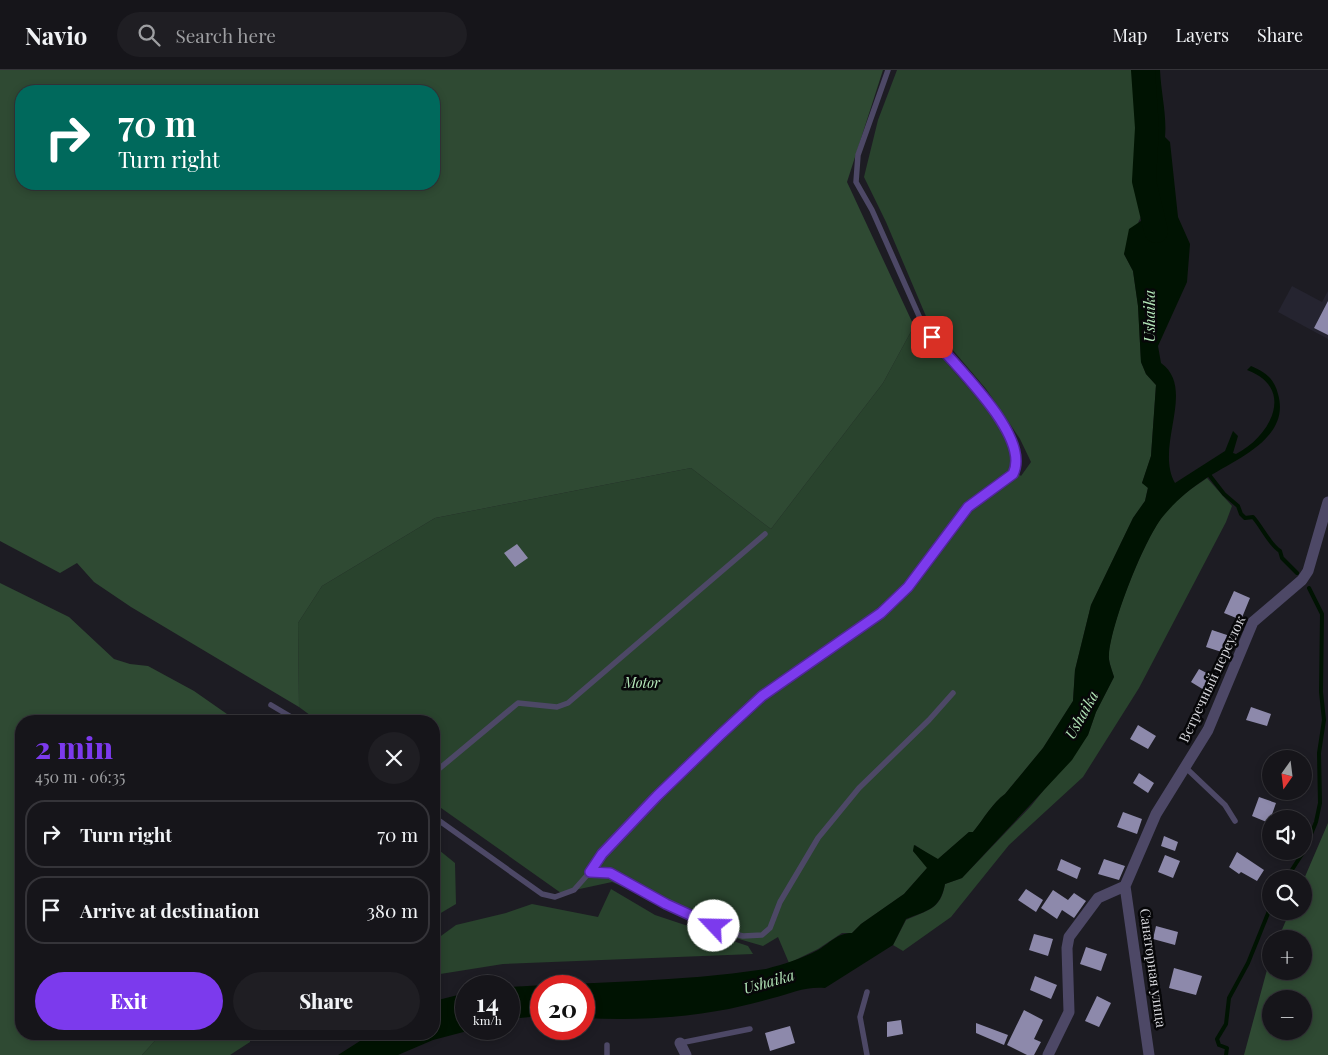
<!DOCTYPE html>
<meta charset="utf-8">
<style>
:root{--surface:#16151a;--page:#1f1e23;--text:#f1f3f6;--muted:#9e9fa2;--line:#353439;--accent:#7c3aed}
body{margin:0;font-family:"Playfair Display",serif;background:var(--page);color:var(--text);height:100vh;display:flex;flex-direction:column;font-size:19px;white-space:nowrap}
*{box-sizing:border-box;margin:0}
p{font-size:16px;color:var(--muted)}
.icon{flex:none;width:28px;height:28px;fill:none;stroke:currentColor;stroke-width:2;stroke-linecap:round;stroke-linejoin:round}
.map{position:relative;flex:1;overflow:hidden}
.side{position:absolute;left:15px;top:645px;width:425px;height:325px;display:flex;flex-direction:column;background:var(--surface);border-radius:20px;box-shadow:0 2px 8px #0003,0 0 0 1px var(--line)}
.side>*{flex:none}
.banner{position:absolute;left:15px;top:15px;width:425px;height:105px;border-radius:20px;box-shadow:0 2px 8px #0003,0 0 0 1px var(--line);background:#00695c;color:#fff;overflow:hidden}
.needle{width:32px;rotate:194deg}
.fabs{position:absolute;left:1262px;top:680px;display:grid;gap:10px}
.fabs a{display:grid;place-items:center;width:50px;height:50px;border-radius:50%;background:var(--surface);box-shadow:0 2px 8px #0003,0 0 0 1px var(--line);font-size:25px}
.speed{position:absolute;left:455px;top:905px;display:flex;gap:10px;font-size:25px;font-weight:700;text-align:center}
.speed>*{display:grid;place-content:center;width:65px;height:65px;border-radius:50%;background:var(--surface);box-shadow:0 2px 8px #0003,0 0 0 1px var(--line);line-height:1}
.speed small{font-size:12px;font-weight:400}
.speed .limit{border:8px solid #d22;background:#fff;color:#111}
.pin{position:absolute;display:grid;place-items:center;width:42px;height:42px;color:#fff;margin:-21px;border-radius:10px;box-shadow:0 2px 8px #0006}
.me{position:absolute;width:55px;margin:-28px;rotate:294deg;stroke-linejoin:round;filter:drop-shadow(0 0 4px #0008)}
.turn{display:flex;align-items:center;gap:18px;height:105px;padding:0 20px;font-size:22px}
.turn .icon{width:65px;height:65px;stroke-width:2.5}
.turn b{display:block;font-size:35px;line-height:42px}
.round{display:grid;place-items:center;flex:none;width:52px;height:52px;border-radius:26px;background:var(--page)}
.head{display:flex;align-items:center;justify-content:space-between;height:85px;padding:0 20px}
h1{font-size:30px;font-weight:800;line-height:38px;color:var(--accent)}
.button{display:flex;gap:10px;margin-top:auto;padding:10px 20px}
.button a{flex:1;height:58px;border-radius:30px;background:var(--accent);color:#fff;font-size:20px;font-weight:800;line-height:58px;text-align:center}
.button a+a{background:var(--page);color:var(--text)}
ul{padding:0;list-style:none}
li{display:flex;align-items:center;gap:15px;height:68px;margin:0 10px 8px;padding:0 10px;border:2px solid var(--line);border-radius:20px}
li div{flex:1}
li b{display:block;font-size:19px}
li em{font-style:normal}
header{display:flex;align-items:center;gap:30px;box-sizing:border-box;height:70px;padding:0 25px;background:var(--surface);border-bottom:1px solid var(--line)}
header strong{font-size:24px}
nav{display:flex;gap:28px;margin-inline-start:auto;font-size:18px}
.search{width:350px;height:45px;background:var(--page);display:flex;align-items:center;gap:12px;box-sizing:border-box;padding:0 18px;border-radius:28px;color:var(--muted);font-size:19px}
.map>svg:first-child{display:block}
</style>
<header>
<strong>Navio</strong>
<div class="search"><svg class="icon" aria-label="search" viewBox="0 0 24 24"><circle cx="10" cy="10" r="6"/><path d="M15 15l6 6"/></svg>Search here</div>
<nav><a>Map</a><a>Layers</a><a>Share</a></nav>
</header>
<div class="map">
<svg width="1328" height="985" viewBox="0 0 1328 985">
<rect width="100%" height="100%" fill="#1d1c23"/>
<path fill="#252430" d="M1292 216 1322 232 1328 221V269L1278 242Z"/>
<path fill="#29432d" d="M897 0H1135L1149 40 1145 46 1148 53 1153 120 1124 184 1133 201 1138 236 1141 292 1146 304 1156 315 1151 386 1142 413 1148 417 1145 431 1133 448 1091 535 1075 600 1073 631 1043 678 1005 724C993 732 983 750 973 762H969L937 790 915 775 913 781 928 797 904 824 861 854 852 863H842L818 879 789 893 778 867 763 876 732 867 612 812 561 823 434 733V651H318L299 637 298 553 322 516 435 448 691 398 771 459 883 313 914 256 997 350 1014 386 1012 398 1021 406 1031 392 1020 369 986 319 928 251 886 152 864 107 878 50Z
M1207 408 1232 436 1226 452 1139 618 1083 707 1009 775 951 847 903 881 893 875 906 850C927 840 941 840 945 814L962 808 1031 736 1088 665 1096 642 1114 607C1112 600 1108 591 1109 584 1111 552 1144 471 1163 445 1175 430 1191 419 1207 408Z
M434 776 455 793 456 834 434 847Z
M611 819 655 845 748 876 753 884 503 894 434 905V871L456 855 506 843 532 834 598 847Z
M161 964H250V972L230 985H142Z"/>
<path fill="#2f4a33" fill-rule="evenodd" d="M0 0H883L847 112 914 256 883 313 771 459 691 398 435 448 322 516 298 553 299 637 131 537 94 512 77 493 60 503 0 471ZM21 21H434V114H21Z
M0 513 69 547 114 589 130 594 148 596 194 621 237 651H21V964H161L142 985H0Z
M1328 753V985H1244L1271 885V901H1304V869H1278L1290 841H1304V809ZM1271 929H1304V961H1271Z"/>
<path fill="#001302" d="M1135 0H1160C1161 23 1167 45 1165 67L1170 72 1178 147 1190 174 1187 212 1158 276 1161 293C1197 319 1154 376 1175 413L1225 381 1233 361 1238 366 1233 383 1236 384C1271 366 1296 318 1247 300L1251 296C1265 302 1274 308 1278 324 1291 369 1235 389 1205 409 1190 419 1177 430 1165 444 1145 466 1111 554 1109 585 1108 591 1112 600 1114 607L1096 642 1088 665 1072 690 962 808 945 814C940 840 927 840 906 849L893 875 825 918C807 916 791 923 773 928 755 933 736 938 717 941 672 949 629 950 584 948V916H541V946L509 949V917C595 912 681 912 766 899 784 894 801 889 818 880 830 873 837 863 852 863L861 854 904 824 927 798 913 781 914 775 938 789 969 762H973C983 750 993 732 1005 724L1043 678 1073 631 1075 600 1091 535 1133 448 1145 431 1148 418 1142 413 1151 386 1156 315 1146 304 1141 292 1138 236 1133 201 1124 184 1129 159 1141 151 1153 120 1148 91V53L1145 46 1149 40 1142 32Z
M466 923V959H475L433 970 398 985H338L371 964H434V931Z"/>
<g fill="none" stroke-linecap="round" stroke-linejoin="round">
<path stroke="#001302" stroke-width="4" d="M1210 406 1224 424 1238 436 1241 444 1245 448 1253 447C1262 457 1270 475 1280 481L1282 488 1297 503
M1304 781 1316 752 1320 733 1319 683 1324 650 1321 622 1322 544 1309 518
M1286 809 1304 781
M1226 985 1227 978 1219 975 1217 969 1226 954 1229 928 1248 893 1271 836"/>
<path stroke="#001302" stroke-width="24" d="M1143 0 1147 58 1144 111 1156 161"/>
</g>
<path fill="#8d89ab" d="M1328 231V265L1314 258Z
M517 474 528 488 515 497 504 483Z
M1234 521 1250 528 1241 550 1224 543Z
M1212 560 1233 567 1228 584 1206 577Z
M1199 599 1218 609 1209 623 1191 612Z
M1251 637 1271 644 1267 656 1246 650Z
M1138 655 1156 666 1148 679 1130 669Z
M1139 703 1154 713 1148 723 1133 713Z
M1259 727 1276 733 1269 753 1252 746Z
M1123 742 1142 749 1137 764 1117 757Z
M1164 766 1178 772 1175 781 1161 776Z
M1237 782 1264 800 1257 811 1241 802 1239 804 1229 797Z
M1165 785 1180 791 1173 808 1158 802Z
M1061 789 1081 798 1077 809 1057 800Z
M1104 789 1125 796 1119 810 1098 804Z
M1026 819 1043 830 1036 842 1018 830Z
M1053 820 1068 830 1074 823 1086 831 1074 848 1062 840 1057 849 1041 838Z
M1156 856 1178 862 1175 875 1153 869Z
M1034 864 1053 869 1048 886 1029 880Z
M1086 877 1107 884 1101 901 1080 894Z
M1174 898 1202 906 1196 925 1169 918Z
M1035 906 1057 915 1051 929 1030 920Z
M1097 926 1111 933 1099 957 1085 951Z
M1024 940 1043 950 1034 969 1041 972 1034 985H1027L1007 975Z
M901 950 903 964 887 967V952Z
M976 953 1008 965 1004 975 976 963Z
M790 956 795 973 770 981 765 963Z"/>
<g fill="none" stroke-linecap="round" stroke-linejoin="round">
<path stroke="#4d4866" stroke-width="5.5" d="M271 635 298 651
M1185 697 1225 735 1235 751
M434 703 518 633 557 637 568 633 765 464
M434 747 542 824 555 827 574 820 590 802 602 784 657 726 719 666 762 626 881 543 908 517 968 437 1013 404 1017 383 1013 371 1000 349 973 313 923 255 872 140 856 112 858 85 888 0
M590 802 610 803 666 834 730 863 743 866 762 865 770 858 780 832 818 768 859 718 929 650 953 623
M867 922 860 947 867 985
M680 973 750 959
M607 985V975"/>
<path stroke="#4d4866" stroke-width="11" d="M1125 816 1149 985
M680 973 686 985
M1048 985 1069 942 1067 878 1069 867 1098 828 1125 816 1156 744 1208 660 1253 552 1302 510 1308 501 1328 432"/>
</g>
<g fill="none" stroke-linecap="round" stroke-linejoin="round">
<defs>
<path id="route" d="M714 856 666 834 610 803 590 802 602 784 657 726 719 666 762 626 881 543 908 517 968 437 1013 404C1032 366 954 296 932 267"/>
</defs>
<use href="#route" stroke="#51269a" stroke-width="12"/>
<use href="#route" stroke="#7c3aed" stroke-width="9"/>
</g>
<g text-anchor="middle" stroke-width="5" stroke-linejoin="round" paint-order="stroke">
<g font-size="14" fill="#d6d6db" stroke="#070709">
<text transform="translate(1212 609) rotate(-65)" y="5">Встречный переулок</text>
<text transform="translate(1153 898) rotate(82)" y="5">Санаторная улица</text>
</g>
<g font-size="14" font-style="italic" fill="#b6e9bb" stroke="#070709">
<text x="642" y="618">Motor</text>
</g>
<g font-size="15" font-style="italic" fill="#b4e6b9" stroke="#070709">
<text transform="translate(1150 246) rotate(-90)" y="5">Ushaika</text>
<text transform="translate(1082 645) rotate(-61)" y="5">Ushaika</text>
<text transform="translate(769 912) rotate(-16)" y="5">Ushaika</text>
</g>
</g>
</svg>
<div class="fabs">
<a><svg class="needle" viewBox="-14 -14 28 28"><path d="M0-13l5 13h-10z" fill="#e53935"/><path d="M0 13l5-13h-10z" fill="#9e9fa2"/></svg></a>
<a><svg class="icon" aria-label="sound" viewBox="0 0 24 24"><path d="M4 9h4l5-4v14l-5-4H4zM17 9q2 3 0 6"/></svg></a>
<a><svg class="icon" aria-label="search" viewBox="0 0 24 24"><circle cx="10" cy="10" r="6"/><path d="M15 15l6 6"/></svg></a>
<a>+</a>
<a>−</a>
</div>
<div class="speed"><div>14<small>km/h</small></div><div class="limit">20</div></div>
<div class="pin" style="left:932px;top:267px;background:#d93025"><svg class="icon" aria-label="arrive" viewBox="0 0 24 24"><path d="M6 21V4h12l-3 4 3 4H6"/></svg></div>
<svg class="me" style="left:714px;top:856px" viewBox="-20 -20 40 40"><circle r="19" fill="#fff"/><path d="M0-13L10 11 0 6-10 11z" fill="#7c3aed"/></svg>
<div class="banner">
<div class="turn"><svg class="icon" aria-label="right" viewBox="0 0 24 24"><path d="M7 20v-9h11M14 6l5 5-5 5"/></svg><div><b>70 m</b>Turn right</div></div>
</div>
<section class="side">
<div class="head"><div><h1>2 min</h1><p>450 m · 06:35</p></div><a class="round"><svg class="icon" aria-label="close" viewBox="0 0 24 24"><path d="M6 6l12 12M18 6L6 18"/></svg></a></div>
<ul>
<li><svg class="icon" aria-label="right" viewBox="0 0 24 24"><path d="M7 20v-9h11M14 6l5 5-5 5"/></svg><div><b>Turn right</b></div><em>70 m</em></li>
<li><svg class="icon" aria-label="arrive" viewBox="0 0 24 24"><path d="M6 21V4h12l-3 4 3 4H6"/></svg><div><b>Arrive at destination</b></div><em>380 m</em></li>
</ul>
<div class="button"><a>Exit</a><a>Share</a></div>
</section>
</div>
